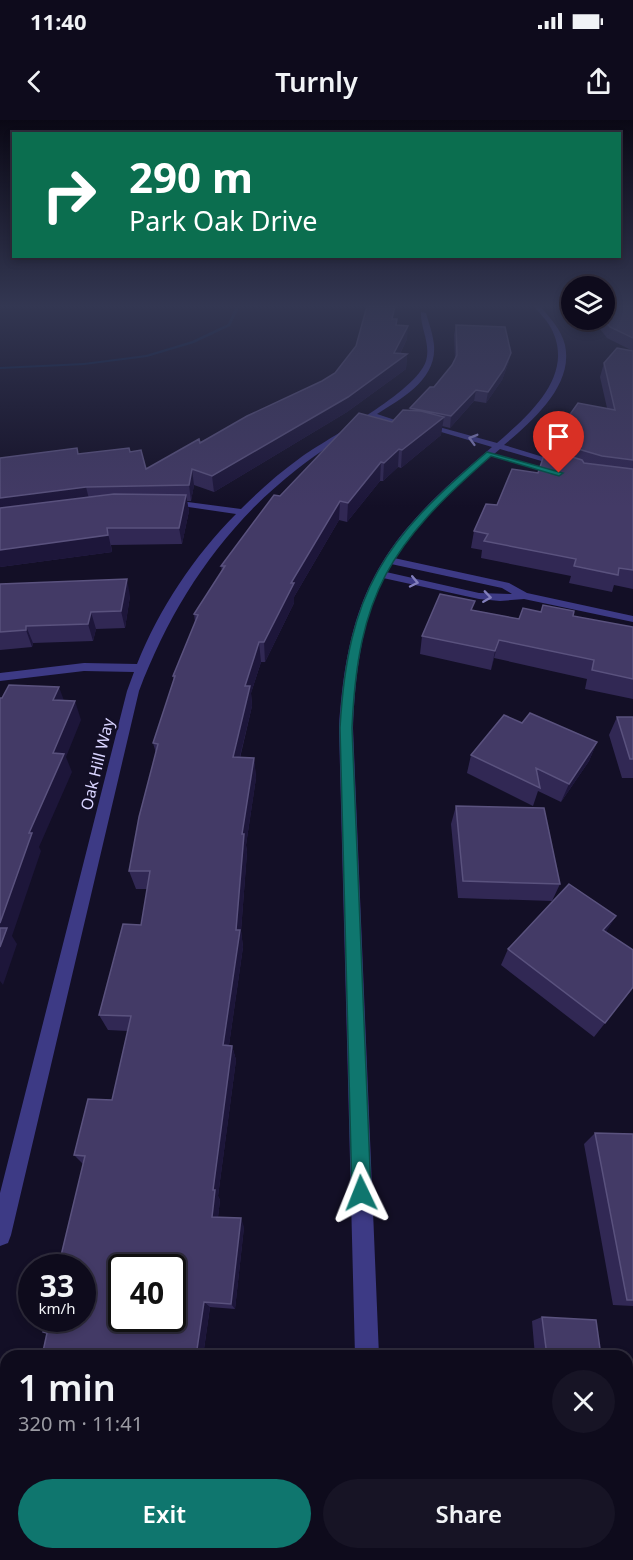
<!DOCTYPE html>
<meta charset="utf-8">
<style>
:root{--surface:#0e0b1c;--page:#171425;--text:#f1f3f6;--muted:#9b9ba3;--line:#2e2b3b;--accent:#0f766e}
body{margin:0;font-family:"Noto Sans",sans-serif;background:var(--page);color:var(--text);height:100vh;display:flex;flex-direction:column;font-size:22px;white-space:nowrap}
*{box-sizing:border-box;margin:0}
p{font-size:20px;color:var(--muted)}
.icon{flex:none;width:33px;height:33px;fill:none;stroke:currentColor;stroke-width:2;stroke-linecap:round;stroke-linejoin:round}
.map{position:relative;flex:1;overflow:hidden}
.details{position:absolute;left:0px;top:1230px;width:633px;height:210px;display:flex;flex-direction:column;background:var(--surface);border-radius:18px 18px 0 0;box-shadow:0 3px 9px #0003,0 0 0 2px var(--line)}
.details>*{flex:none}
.hud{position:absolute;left:12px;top:12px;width:609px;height:126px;border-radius:0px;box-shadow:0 3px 9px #0003,0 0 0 2px var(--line);background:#0b6e4f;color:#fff;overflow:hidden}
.buttons{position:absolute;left:561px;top:156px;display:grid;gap:12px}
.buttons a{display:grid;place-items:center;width:54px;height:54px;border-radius:50%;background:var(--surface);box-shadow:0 3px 9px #0003,0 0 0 2px var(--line);font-size:30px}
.speed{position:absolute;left:18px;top:1134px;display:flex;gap:12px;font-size:30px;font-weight:700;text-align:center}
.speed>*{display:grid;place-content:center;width:78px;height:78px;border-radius:50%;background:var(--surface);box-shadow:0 3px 9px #0003,0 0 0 2px var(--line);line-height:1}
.speed small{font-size:15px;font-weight:400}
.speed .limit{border:3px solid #111;border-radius:9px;background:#fff;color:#111}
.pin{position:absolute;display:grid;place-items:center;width:51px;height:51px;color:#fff;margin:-62px -26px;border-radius:50% 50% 50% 0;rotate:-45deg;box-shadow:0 0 6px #0007}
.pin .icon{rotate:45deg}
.me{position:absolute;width:66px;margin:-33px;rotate:358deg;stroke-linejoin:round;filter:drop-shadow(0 0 4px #0008)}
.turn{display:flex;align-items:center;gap:21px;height:126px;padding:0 18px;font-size:27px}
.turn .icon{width:78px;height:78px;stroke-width:2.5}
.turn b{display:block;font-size:42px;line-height:51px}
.round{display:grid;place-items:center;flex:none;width:63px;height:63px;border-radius:32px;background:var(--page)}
.headline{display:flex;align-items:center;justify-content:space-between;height:102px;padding:0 18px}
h1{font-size:36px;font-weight:600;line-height:45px}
.button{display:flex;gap:12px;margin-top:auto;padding:12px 18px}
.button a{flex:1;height:69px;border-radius:36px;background:var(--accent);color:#fff;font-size:24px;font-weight:600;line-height:69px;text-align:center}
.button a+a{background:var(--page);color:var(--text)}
.status{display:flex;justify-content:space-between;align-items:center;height:42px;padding:0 30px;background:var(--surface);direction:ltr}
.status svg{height:16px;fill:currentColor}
header{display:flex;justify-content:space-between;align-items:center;height:78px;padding:0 18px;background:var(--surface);font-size:27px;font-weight:600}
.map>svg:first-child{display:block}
</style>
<div class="status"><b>11:40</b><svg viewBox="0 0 49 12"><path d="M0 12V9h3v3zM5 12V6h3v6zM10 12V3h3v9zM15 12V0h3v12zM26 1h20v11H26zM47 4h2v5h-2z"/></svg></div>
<header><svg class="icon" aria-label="back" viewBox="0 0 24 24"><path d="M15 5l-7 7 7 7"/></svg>Turnly<svg class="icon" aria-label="share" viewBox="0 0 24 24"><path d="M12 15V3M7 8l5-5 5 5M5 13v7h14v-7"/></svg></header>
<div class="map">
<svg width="633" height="1440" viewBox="0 0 633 1440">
<rect width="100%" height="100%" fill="#130f26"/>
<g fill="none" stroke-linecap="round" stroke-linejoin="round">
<path fill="#0c2248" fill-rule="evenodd" d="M236 186H240L230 206 194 223 147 237 84 245 0 249V247L84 243 146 235 192 221 228 204Z"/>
<path fill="#3d3a85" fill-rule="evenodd" d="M534 186H540C550 198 561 209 565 225 574 266 531 302 504 325L566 344 562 347 500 329C461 362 420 394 394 438L509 463 527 473 633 496V502L524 479 500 481 479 479 383 458C361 505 355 556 353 608L379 1236H355L339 608C348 466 386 416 492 327L421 306 398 305 371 298C346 315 320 331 296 350 222 408 172 484 139 571L11 1115 8 1123 0 1126V1073L127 571 134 552 84 551 0 561V553L84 543 137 544C159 489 194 436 236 394L168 384 165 383V379L241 389C259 371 279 353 300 338 329 317 416 272 426 241 431 223 420 208 421 192L426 193C429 204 433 214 434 225 437 260 401 279 377 294L398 301 421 302 497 323C529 295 576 255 551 208 547 200 539 193 534 186ZM391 444 502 468 512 474 479 473 386 452Z
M360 1434H386V1440H360Z"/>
</g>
<path fill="#312854" d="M633 186V231L607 218 593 200H604Z
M394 199 396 205 407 219 400 234H407L406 249 347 292 214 372 194 365 191 381H187L189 391 182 424 111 425 112 432 0 447 78 334 130 332 146 349 322 261 335 253Z
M456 205 511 233 508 244 502 260 486 283 474 281 450 308 442 306 441 315 401 348 398 347 383 361H380L347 402 339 400 294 477V483L265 542H261L251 573 252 586 240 638H254L256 658 246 725 247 732 241 811 243 827 229 925 232 926 236 940 218 1076 220 1080 218 1097 244 1107 235 1189 210 1187 203 1236H42L47 1214 43 1212 83 1044 74 1035 112 980 128 911 108 910 99 895 141 805 147 769H136L129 751 156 633 153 623 174 562 173 556 195 502 194 494 222 451 221 446 280 376 410 290V288L434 267 452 245 455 239 454 215Z
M633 231V469L614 465 612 472 569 463 571 456 481 438 482 430 471 428 474 411 497 385 538 353 549 330 551 321 607 288 600 257 604 243Z
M0 464 130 476 125 508 96 509 93 521 33 523 32 527 0 530Z
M473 490 519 499 541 492 573 496 633 507V579L585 569 587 559 494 538 491 550 420 534 422 516Z
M617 597H633V658H622L609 615Z
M522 603 597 622 589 641 561 682 538 671 533 686 467 653 471 635Z
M456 686 560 764 552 781 458 778 451 704Z
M616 796 606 811 633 868 594 917 501 845 508 829Z
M595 1013 633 1014V1186L613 1185 584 1024Z
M542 1197 601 1236H535L532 1201Z
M569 1434H627L633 1440H570Z"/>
<path fill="#1d163a" d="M408 206 407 219 395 243 407 234 406 249 347 292 214 372 212 356 394 233Z
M511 233 508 244 502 260 486 283 488 272Z
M476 270 474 281 450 308 451 296Z
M444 297 441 315 401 348 402 330Z
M399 329 398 347 383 361 384 343Z
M381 342 380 361 347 402 348 383Z
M192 349 194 365 191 381 189 365Z
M86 367 90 383 0 395V378Z
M186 375 189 391 182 424 179 408Z
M340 381 339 400 294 477V483L265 542 264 522 291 463Z
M107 408 112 432 0 447V430Z
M127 459 130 476 125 508 121 491Z
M91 492 96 509 93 521 88 504Z
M26 506 33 523 32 527 26 510Z
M499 520 494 538 491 550 495 531Z
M259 522 261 542 251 573 252 586 235 657 233 637 245 566Z
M59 567 66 586 53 580Z
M75 581 81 600 66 637 72 652 39 727 41 731 12 816 17 824 3 865 0 861V803L29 713 53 633Z
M597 622 589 641 561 682 569 664Z
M254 638 256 658 246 725 247 732 241 811 243 827 227 939 223 925 236 810 242 714Z
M616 796 606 812 603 810Z
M232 926 236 940 218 1076 220 1080 217 1106 212 1097 213 1070Z
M241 1098 244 1107 235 1189 231 1184Z
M204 1182 210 1187 203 1236H196Z
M182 1434H188V1440H181Z"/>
<path fill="#433a66" stroke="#5a527e" stroke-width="1.5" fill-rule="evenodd" d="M367 186H395L392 199H397L396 205 408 206 394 233 407 234 348 277 212 356 192 349 189 365 86 367 0 378V338L77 328 78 334 129 328 130 332 141 330 146 349 199 319 200 323 247 296 322 261 335 253 356 226Z
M604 186H633V218L610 207 604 200Z
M456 205 505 207 511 233 504 249 488 272 476 270 451 296 410 288 430 267H434L452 245 457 235Z
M617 228 633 231V340L602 336 551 321 578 283 615 290 604 243Z
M403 290 421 291 444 297 402 330 399 329 384 343 381 342 348 383 340 381 291 463H294L264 522H259L245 566H250L233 637 254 638 242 714H244L236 810H240L223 925 232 926 213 1070H215L212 1097 241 1098 231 1184 204 1182 196 1236H42L47 1213 43 1212 46 1198H82V1148H58L85 1036 74 1035 88 979 112 980 131 896 99 895 123 804 141 805 150 751H129L139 697 158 624 153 623 175 556H173L198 495 194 494 225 446H221L274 375 280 376 359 293 392 302ZM122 1148H172V1198H122Z
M546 329 582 340 584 343 633 349V450L619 448 618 455 574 446 576 439 484 421 488 414 474 411 486 384 497 385 512 349 538 353Z
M114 374 186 375 179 408H107L108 415 0 430V388Z
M127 459 121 491 91 492 88 504 26 506V510L0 512V464Z
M440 474 475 481 471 490 519 499 523 488 541 492 543 485 574 491 573 496 633 507V559L592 550 594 540 499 520 495 531 422 516Z
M9 565 59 567 53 580 75 581 53 633 64 634 29 713H32L0 803V578H2Z
M530 593 597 622 569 664 536 648 540 668 471 635 504 595 522 603Z
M617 597H633V639H630Z
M456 686 544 688 560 764 463 761Z
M569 764 616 796 603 810 633 830V867L605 903 508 829Z
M0 808H7L0 827Z
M595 1013 633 1014V1180H627Z
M542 1197 596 1200 601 1236H547Z
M627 1247H633V1440H584L583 1434H627Z
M6 1392V1434H182L181 1440H0V1418Z"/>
<defs><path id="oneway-chevron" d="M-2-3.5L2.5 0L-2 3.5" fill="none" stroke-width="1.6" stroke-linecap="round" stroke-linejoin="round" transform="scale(1.5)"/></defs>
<g stroke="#837fbc">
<use href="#oneway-chevron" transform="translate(473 319) rotate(-164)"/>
<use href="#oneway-chevron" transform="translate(414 462) rotate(12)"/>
<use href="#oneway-chevron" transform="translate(487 477) rotate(8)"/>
</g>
<linearGradient id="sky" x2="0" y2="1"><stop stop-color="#0a0815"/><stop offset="0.48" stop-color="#333752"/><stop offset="1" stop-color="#333752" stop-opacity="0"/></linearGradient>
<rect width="633" height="387" fill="url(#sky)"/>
<path fill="#0f766e" stroke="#0a4d48" stroke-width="1.5" d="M487 332 563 353 559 356 491 336C390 424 358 473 352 608L371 1073 368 1080 361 1083 355 1080 352 1073 340 608C348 470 384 420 487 332Z"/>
<g text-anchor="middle" stroke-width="4.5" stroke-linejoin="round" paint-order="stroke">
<g font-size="16" fill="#d9d4ff" stroke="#130f26">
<text transform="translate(97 644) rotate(-76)" y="6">Oak Hill Way</text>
</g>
</g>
</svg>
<div class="buttons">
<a><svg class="icon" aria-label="layers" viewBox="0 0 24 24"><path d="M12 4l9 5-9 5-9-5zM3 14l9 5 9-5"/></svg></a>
</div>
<div class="speed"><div>33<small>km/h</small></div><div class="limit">40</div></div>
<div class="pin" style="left:559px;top:353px;background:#d93025"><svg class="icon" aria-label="arrive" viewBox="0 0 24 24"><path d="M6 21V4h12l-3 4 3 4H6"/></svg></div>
<svg class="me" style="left:361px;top:1073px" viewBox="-20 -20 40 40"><path d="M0-17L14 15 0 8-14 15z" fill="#0f766e" stroke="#fff" stroke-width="4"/></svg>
<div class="hud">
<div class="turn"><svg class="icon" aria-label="right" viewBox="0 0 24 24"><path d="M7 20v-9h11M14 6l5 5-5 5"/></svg><div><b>290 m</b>Park Oak Drive</div></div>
</div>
<section class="details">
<div class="headline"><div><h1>1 min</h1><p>320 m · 11:41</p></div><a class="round"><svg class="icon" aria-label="close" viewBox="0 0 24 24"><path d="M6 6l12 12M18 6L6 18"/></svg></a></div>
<div class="button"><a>Exit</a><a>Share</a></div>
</section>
</div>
